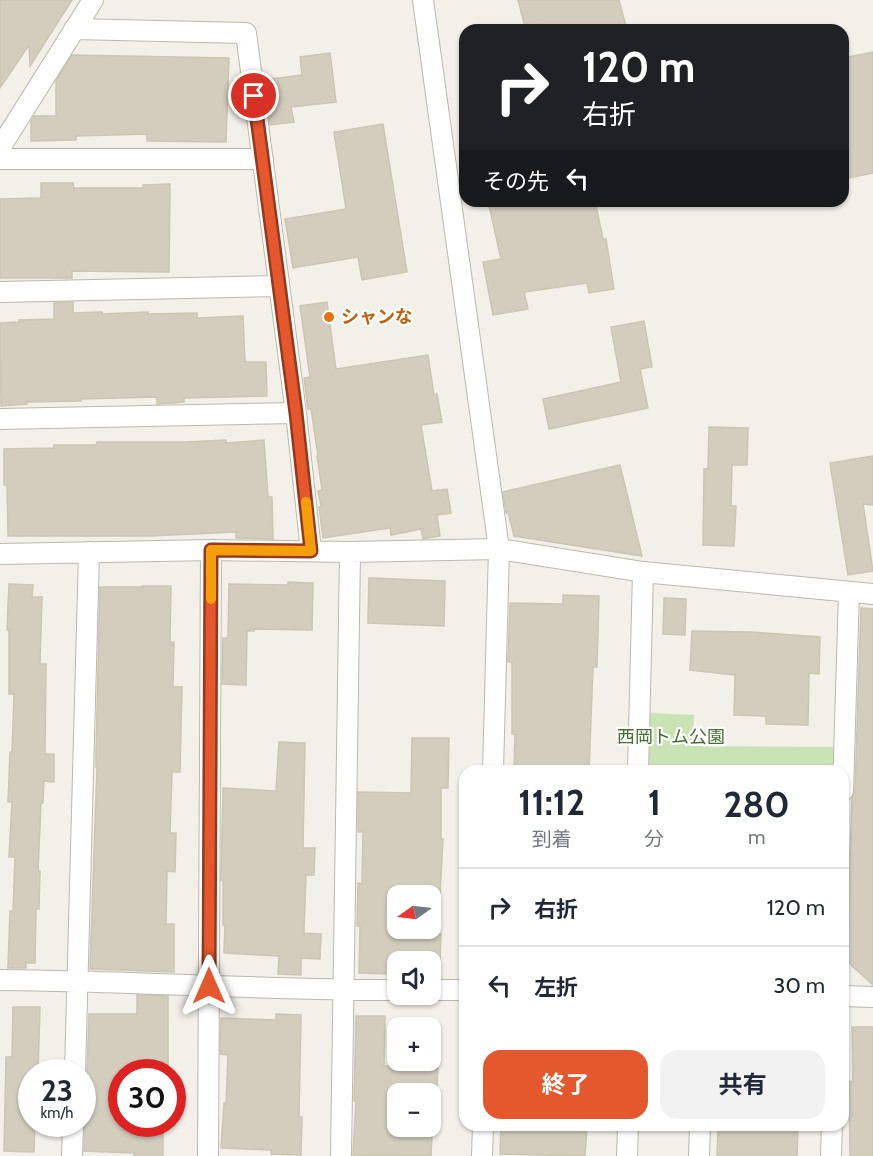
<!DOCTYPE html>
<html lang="ja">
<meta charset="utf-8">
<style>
:root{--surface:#fff;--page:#f2f2f3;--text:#1f2937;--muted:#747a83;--line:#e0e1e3;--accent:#e5572c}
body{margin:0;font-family:Cabin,"Noto Sans JP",sans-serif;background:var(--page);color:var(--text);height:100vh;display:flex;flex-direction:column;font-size:22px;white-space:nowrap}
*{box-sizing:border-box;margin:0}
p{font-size:20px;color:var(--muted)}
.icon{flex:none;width:33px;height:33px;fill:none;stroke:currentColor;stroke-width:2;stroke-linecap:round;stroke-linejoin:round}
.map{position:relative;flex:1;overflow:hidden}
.panel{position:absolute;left:459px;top:765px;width:390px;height:366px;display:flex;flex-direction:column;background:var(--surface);border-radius:18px;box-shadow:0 2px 4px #0004}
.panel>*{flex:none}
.top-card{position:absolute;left:459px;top:24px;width:390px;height:183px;border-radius:18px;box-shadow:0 2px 4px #0004;background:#202124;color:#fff;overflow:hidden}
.needle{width:39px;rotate:256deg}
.controls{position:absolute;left:387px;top:885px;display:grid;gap:12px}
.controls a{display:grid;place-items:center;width:54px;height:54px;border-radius:12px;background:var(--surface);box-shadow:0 2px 4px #0004;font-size:30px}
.speed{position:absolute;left:18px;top:1059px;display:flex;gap:12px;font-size:30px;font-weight:700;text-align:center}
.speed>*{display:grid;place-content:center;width:78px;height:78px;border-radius:50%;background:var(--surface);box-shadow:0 2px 4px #0004;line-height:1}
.speed small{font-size:15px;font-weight:400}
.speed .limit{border:9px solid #d22;background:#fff;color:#111}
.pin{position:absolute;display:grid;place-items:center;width:51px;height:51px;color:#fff;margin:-26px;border:3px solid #fff;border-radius:50%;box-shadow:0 2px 6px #0007}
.me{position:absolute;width:66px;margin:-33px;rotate:0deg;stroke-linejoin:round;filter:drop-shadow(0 0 4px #0008)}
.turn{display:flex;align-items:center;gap:21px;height:126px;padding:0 24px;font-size:27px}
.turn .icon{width:78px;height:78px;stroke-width:2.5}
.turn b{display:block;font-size:42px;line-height:51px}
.then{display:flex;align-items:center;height:57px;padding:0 24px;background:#0003;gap:12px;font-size:22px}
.eta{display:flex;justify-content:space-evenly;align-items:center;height:102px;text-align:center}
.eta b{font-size:36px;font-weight:700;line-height:42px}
.primary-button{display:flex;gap:12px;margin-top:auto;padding:12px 24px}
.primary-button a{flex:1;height:69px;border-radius:18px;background:var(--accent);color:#fff;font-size:24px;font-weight:700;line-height:69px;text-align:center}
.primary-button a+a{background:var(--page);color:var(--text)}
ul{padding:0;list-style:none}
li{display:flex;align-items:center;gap:18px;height:78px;padding:0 24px;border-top:2px solid var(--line)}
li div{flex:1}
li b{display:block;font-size:22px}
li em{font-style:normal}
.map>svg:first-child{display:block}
</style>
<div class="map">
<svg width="873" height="1156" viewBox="0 0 873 1156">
<rect width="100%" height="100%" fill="#f2f0e8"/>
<path fill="#cae3b5" d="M650 713 694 715 693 746 837 747 836 771H648Z"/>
<path fill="#d3cdbe" stroke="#cdc5b2" stroke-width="1.5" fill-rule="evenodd" d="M0 0H72L30 66 29 45 0 88Z
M518 0H619L627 30H540L539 24 525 27Z
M873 52V173L843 179V58Z
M330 53 336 102 291 107 294 122 270 125 264 80 302 75 300 57Z
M72 55 229 58 226 142 147 141V134L76 136V140L31 141V122L34 116H56V81Z
M383 124 407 272 362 280 358 257 293 268 285 219 346 209 334 132Z
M41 183H73L74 188H143V185L170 184 169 272 72 271V278H0V199L41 198Z
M488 201H595L603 239H606L614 289 589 293 587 283 524 292 528 309 493 315 483 262 501 259Z
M73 302V313L102 312V314L148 312V314L197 313V318L243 316 245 362H266L267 396 184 398V402L157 404V397L81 399V401L27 402V404L1 406 0 323 19 322V320L54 319V303Z
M327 302 336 369 428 355 434 395 437 394 442 422 421 425 432 491 447 489 451 513 437 515 440 536 423 539 421 529 391 535 390 528 323 538 319 507 321 506 318 491 322 490 317 456H318L311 409H308L304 378 310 377 300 306Z
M644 321 652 367 640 369 648 408 549 429 543 399 621 382 611 327Z
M709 427 748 428 747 465H732L731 506H736L734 546 703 545 704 469H708Z
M226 440V443L264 440 268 497H272L273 539 236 538V532L150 536H8L7 485H4V449L54 448V445H96L97 442H185Z
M873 456V505L863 504 873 571 848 575 830 463Z
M620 465 642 556 514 536 508 512 506 513 503 492Z
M369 578 445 581 444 626 368 623Z
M288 582 313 583 312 630 254 629V631H247L246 685 222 684 223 638H228L229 584 288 585Z
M9 584 33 585 32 597H42L40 664H46L45 754H54V782L44 781 43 803H41L38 871H40L39 909H36L35 963H26V968H8L10 911H13L15 857H9L12 802H8L10 752H12L14 694H9V630H7Z
M142 586H171L170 642H174L173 687H182L180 772H172L170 833H176L175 872 167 871 166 924H174V972L90 969 97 767H96V755L100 587H142Z
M563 595 599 596 597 667H593L589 771 514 767 515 734H512V662H508L510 603 563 604Z
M664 598 686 599 685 635 663 634Z
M861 608 873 609V985L851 965 847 959 850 878H849L852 798 855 791Z
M692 631 751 632 820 637 819 674 809 673 808 725 766 724V716L734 715 735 675 690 670Z
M412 738H449L448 788H441V839H443L438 934H441L440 962H389V974L359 973 360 926H357L358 883 362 884 363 832H358V792L411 793ZM398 896H430V928H398Z
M279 742 305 743 303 848H315L314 875H306L304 933 321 934 320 959 301 958V975L278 974 279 956 224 953 225 925H223V880H221L223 788 276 791Z
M137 995 168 996V1072H122V1124H163V1156H134V1153L84 1151 85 1124 83 1117V1105H86L89 1014H137Z
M13 1007H40L38 1072H32V1124H35L34 1152 4 1151 6 1057H12Z
M276 1014 301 1015 299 1117H302L301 1155 271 1154V1150L221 1148 224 1103 226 1104 228 1055 220 1054 221 1018 276 1020Z
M356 1016H385L384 1066 438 1068 436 1110H433L431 1156 353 1155 356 1101H354ZM398 1094H430V1126H398Z
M852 1027H873V1156H850L849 1081 853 1082Z
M501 1125H587L585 1156 500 1154Z
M718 1125 798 1127 797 1156H717Z"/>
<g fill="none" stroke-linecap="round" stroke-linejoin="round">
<defs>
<path id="street" d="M423 0 499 549 493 771
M74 29 246 33 296 413 311 551
M0 148 93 0
M0 159H263
M0 292 279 286
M0 419 296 413
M0 554 211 550 350 552 499 549 643 572 873 594
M638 771 643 572
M843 791 849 592
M0 980C133 981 265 990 398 990
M430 990H465
M843 996 873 997
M75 1072 89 552
M72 1156 73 1124
M208 1156 211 550
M341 1156 350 552
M482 1156 483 1125
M627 1156 628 1125
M699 1156 700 1125
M831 1156 832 1125"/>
</defs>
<use href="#street" stroke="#bdb8ab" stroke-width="22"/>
<use href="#street" stroke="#fff" stroke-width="20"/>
</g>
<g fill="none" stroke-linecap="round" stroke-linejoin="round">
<defs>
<path id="route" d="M209 986 211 550 311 551 296 413 254 96"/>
</defs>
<use href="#route" stroke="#95391d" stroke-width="15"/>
<use href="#route" stroke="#e5572c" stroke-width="10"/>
<path stroke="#f59e0b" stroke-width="10" d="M211 599V550L311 551 306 502"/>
</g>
<circle fill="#e8710a" stroke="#fff" stroke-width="2" cx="329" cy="317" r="6"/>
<g text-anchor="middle" stroke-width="4.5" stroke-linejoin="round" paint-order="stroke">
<g font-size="18" font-weight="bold" fill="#c56008" stroke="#fff" text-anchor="start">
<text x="341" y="323">シャンな</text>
</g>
<g font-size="18" fill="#437130" stroke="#fff">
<text x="671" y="743">西岡トム公園</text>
</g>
</g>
</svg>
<div class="controls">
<a><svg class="needle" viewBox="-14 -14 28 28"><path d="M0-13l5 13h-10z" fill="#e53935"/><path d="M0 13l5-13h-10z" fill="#747a83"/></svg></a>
<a><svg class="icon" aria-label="sound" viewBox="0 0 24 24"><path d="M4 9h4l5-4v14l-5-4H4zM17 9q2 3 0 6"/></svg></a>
<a>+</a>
<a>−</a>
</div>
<div class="speed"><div>23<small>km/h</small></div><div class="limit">30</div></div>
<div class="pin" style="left:254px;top:96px;background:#d93025"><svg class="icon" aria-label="arrive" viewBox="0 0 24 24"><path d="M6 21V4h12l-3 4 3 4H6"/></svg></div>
<svg class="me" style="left:209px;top:986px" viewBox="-20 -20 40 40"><path d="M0-17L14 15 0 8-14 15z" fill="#e5572c" stroke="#fff" stroke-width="4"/></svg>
<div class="top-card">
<div class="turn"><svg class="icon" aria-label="right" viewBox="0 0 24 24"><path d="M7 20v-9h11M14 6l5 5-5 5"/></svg><div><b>120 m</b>右折</div></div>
<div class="then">その先<svg class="icon" aria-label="left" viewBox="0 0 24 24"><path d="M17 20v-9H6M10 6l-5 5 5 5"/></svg></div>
</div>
<section class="panel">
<div class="eta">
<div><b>11:12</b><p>到着</p></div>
<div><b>1</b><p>分</p></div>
<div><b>280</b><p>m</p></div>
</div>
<ul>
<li><svg class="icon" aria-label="right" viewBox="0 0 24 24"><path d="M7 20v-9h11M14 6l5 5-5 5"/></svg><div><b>右折</b></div><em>120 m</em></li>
<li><svg class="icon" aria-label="left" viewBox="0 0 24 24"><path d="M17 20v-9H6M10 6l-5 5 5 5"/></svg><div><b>左折</b></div><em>30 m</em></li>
</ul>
<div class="primary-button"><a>終了</a><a>共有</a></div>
</section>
</div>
